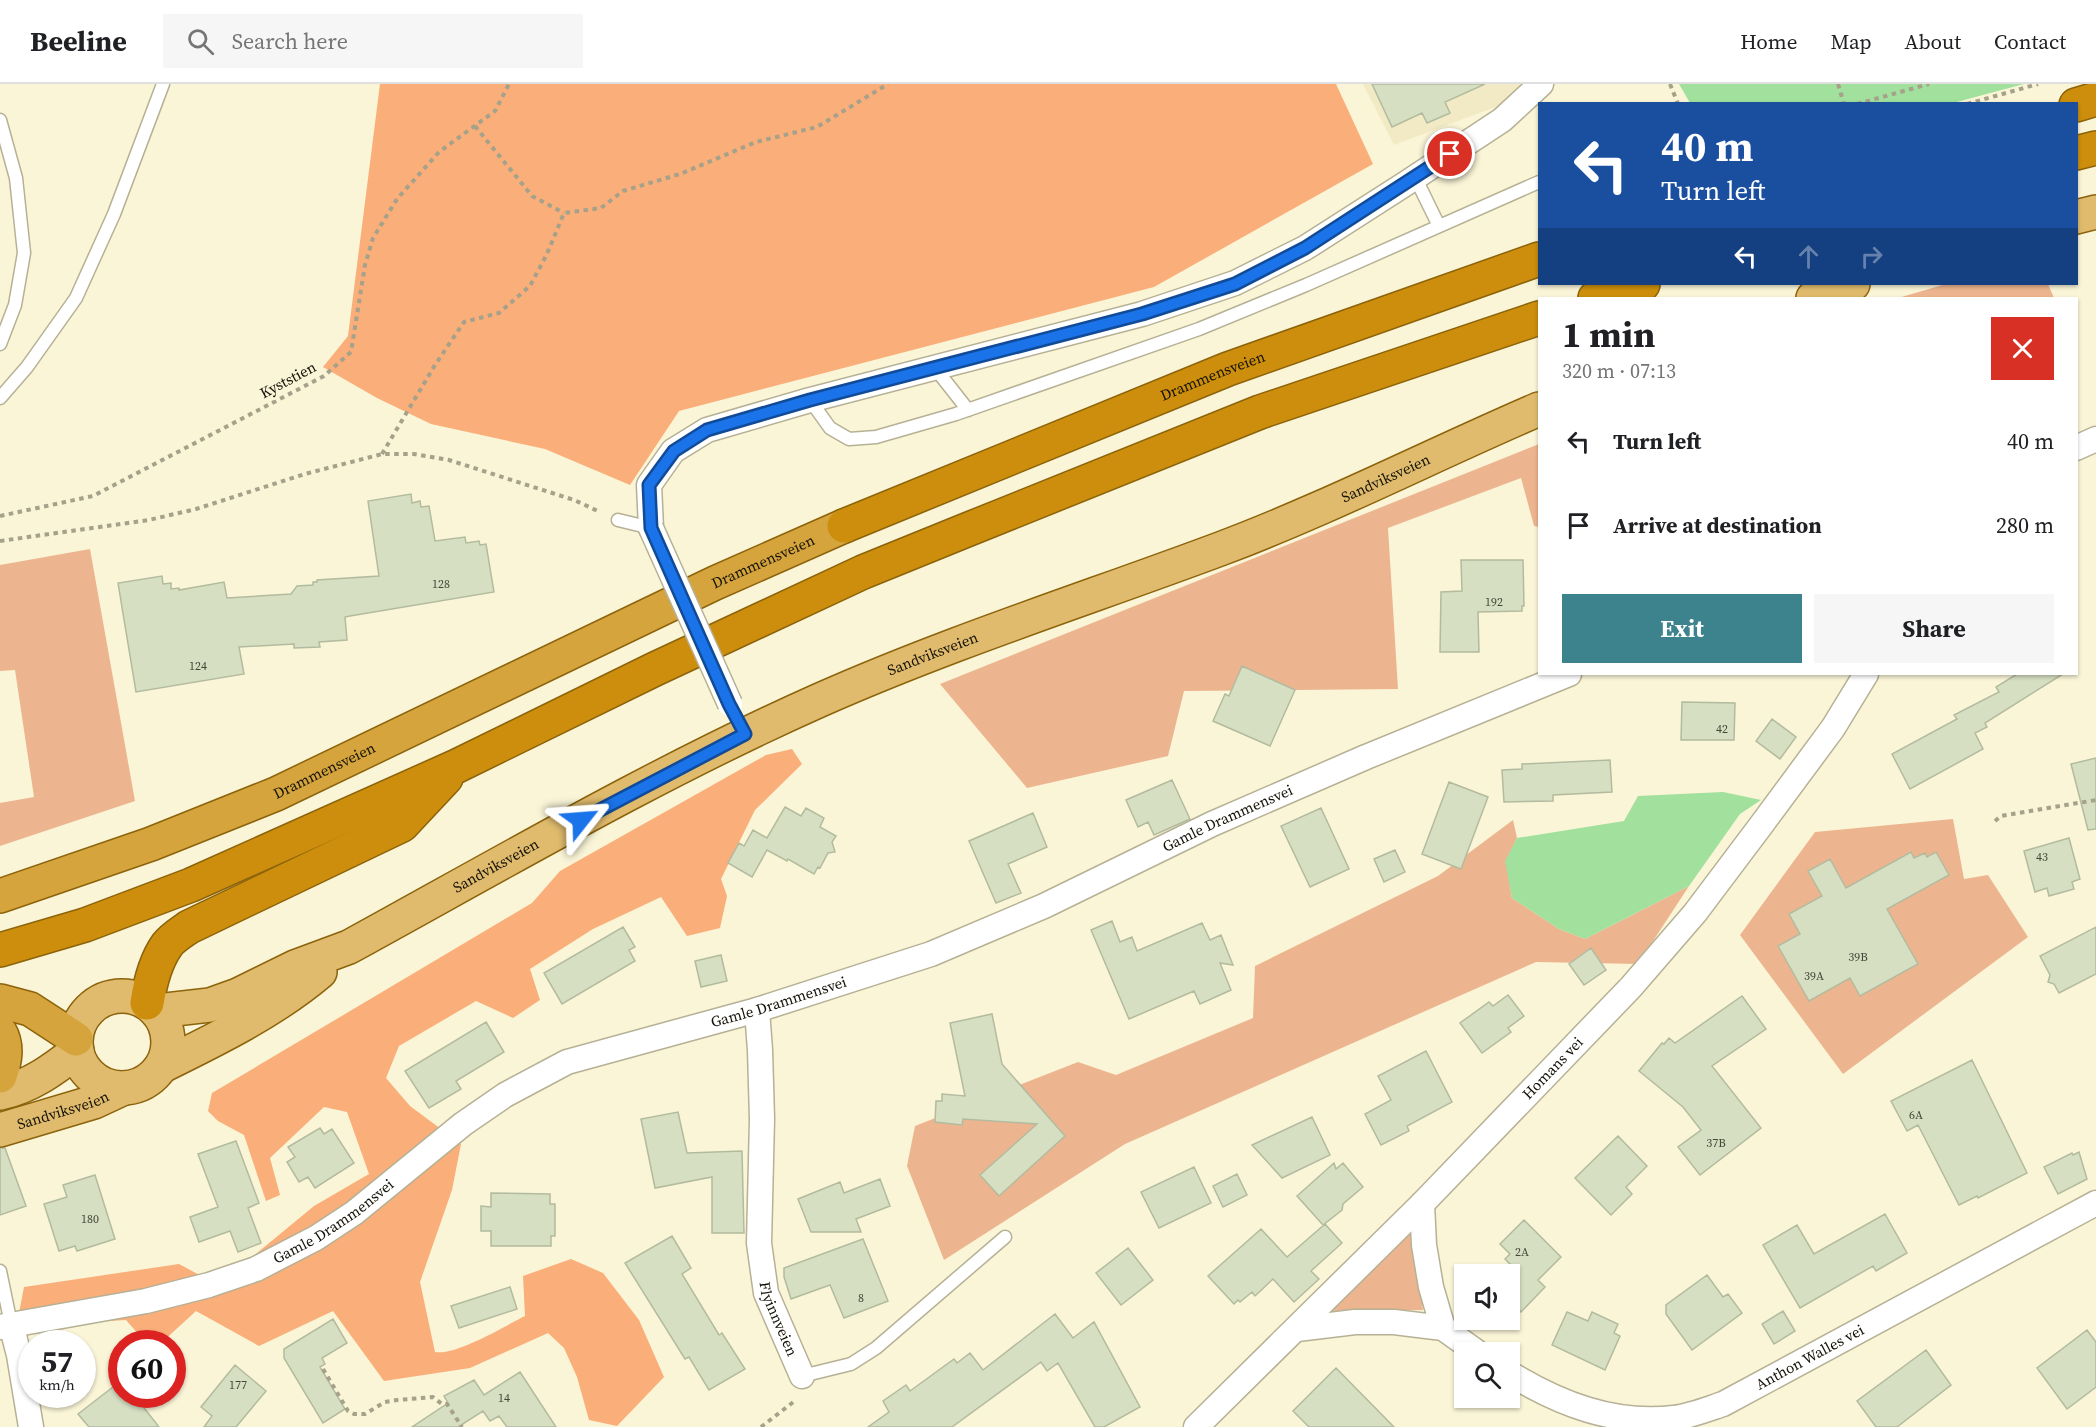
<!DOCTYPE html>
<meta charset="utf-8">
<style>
:root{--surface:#fff;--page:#f6f6f6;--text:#202124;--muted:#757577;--line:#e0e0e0;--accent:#3d838e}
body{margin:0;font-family:"Source Serif 4",serif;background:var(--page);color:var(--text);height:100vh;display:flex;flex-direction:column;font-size:22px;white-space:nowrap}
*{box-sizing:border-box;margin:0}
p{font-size:20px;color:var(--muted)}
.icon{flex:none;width:33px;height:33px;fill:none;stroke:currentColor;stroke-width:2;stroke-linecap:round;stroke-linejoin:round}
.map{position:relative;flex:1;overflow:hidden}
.panel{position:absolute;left:1538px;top:213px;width:540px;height:378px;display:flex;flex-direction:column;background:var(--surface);border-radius:0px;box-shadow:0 2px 4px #0004}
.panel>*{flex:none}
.top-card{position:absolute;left:1538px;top:18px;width:540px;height:183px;border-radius:0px;box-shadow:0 2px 4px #0004;background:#1a4fa0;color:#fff;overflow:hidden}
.fabs{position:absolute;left:1454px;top:1180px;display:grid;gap:12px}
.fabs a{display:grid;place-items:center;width:66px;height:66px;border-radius:0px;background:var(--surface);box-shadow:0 2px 4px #0004;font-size:30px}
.speed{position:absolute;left:18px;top:1246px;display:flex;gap:12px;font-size:30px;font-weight:700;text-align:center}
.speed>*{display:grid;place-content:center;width:78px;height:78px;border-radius:50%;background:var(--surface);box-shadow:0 2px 4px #0004;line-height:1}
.speed small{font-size:15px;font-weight:400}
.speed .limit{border:9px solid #d22;background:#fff;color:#111}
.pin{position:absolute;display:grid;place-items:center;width:51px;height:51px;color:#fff;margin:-26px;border:3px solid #fff;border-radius:50%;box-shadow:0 2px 6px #0007}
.me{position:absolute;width:66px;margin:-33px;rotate:62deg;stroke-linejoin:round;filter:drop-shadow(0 0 4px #0008)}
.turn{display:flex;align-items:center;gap:21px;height:126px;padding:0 24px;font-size:27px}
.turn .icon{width:78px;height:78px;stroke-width:2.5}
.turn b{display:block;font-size:42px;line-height:51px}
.lanes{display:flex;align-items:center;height:57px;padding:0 24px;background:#0003;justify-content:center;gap:30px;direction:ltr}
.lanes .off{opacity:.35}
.round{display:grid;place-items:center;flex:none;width:63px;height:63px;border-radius:0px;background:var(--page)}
.headline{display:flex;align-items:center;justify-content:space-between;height:102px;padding:0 24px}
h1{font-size:36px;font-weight:700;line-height:45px}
.primary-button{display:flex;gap:12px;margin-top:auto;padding:12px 24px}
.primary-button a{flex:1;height:69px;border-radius:0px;background:var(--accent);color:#fff;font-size:24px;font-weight:700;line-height:69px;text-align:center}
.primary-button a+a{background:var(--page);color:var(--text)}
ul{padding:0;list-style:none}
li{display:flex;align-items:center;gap:18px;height:84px;padding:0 24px}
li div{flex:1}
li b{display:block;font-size:22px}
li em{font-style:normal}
header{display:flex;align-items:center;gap:36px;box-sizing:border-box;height:84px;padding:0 30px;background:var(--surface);border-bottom:2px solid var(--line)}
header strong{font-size:28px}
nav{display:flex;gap:33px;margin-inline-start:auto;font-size:21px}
.search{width:420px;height:54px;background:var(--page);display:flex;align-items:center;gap:15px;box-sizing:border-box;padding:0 21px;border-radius:0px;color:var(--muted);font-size:22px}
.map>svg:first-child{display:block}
</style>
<header>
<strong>Beeline</strong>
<div class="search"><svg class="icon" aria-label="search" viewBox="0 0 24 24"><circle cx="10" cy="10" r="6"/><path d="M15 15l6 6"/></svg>Search here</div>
<nav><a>Home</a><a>Map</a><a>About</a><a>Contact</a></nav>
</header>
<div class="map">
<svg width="2096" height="1343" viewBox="0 0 2096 1343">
<rect width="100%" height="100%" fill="#faf5d7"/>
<path fill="#f1eac5" d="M1363 0H1557L1394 61Z"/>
<path fill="#edb58f" d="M1946 200H2048L2054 214H1898Z
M1539 360V443L1534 442 1521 394 1388 444 1398 605 1184 607 1168 672 1027 704 940 600Z
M90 465 135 717 0 762V719L34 713 15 586 0 587V481Z
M1953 735 1964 795 1988 791 2028 853 1843 990 1740 851 1815 748Z
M1513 736 1517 754 1506 777 1512 814 1559 845 1585 855 1689 802 1638 880 1536 878 1125 1060 944 1176 907 1082 915 1042 1078 978 1116 991 1253 934 1255 882 1438 792Z
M1412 1141 1423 1226 1322 1227Z"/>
<path fill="#faae79" d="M380 0H1336L1373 80 1154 203 679 327 630 401 545 365 431 340 377 314 323 283 348 252Z
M792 665 802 680 755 726 721 795 727 812 720 844 687 852 661 813 593 845 530 885 540 916 513 934 476 917 399 962 386 994 410 1022 461 1060 452 1106 420 1198 435 1268C455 1272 505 1242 525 1232L523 1192 571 1175 603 1189 639 1236 664 1293 617 1342 589 1336 577 1293 564 1264 548 1249 470 1284 384 1297 333 1227 259 1262 196 1227 160 1260H147L126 1236 41 1241 19 1229 24 1203 179 1180 218 1201 314 1122 369 1090 347 1028 324 1023 270 1074 280 1111 266 1117 244 1051 218 1037 208 1027 212 1009 532 819 560 787 766 671Z"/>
<path fill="#a1e09d" d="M1679 0H2024L1953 19H1690Z
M1723 708 1761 716 1740 730 1689 802 1585 855 1559 845 1512 814 1505 777 1517 754 1624 737 1638 712Z"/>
<path fill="#d6dfc2" stroke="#b3bb9f" stroke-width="1.5" d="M1372 0H1485L1445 18 1450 29 1427 39 1422 29 1392 43Z
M411 410 412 419 420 417 421 423 429 422 435 457 465 453 466 459 479 457 480 461 486 460 494 508 350 532 345 533 347 556 319 558 320 563 294 564V560L239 563 244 590 136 608 118 499 162 492 163 500 171 499V505L179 504V506L224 498 227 514 291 510 297 502 313 501V498H317V496L379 492 368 417Z
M1461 476H1523L1524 522H1522V527L1478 528 1479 568H1440L1441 508 1462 507Z
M1242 582 1295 606 1270 662 1213 637 1225 610 1229 612Z
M2017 590H2063L1985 639 1987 643 1975 649 1983 665 1910 705 1892 670 1957 635 1954 631 1999 608 1996 603Z
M1682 618 1735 619 1734 656H1681Z
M1772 635 1796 653 1780 675 1756 657Z
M2096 674V745L2088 746 2071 680Z
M1610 676 1612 708 1553 711V717L1504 718 1502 686 1522 685V680Z
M1172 696 1190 735 1154 751 1148 738 1138 743 1126 716Z
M1449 698 1488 713 1461 785 1422 770Z
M785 723 801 732 806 724 824 734 820 743 836 752 832 758 835 768 828 769 820 784 818 783 814 790 788 775 787 777 767 766 752 793 728 779 739 759 744 762 753 746 767 754Z
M1321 724 1349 785 1310 803 1281 742Z
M1033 729 1047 763 1008 780 1021 809 996 819 969 757Z
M2069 754 2080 795 2072 798 2074 805 2049 812 2047 804 2035 808 2024 767Z
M1395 766 1405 788 1384 798 1374 775Z
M1911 768 1914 774 1925 769 1927 773 1936 768 1949 791 1887 825 1918 880 1860 912 1850 894 1809 917 1778 862 1800 850 1789 830 1822 812 1808 787 1830 775 1846 804Z
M1112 837 1120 858 1132 853 1137 867 1202 839 1210 856 1221 851 1233 881 1220 879 1231 906 1200 920 1194 907 1129 935 1091 846Z
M623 843 635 863 629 866 635 877 562 920 544 889Z
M2096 843V890L2059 909 2054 900 2048 898 2050 891 2040 872Z
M1591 864 1606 886 1584 901 1569 880Z
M721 871 727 897 701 903 695 877Z
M1508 911 1524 932 1508 944 1511 948 1482 969 1460 939 1489 918 1493 922Z
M1742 912 1766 945 1712 982 1761 1044 1700 1091 1678 1063 1701 1046 1683 1023 1639 987 1662 959 1664 960 1669 954 1675 959Z
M992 930 1002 980 1065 1052 999 1112 980 1091 1037 1040 963 1035 962 1041 935 1038 936 1017H942V1010L965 1012 950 939Z
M486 938 504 968 456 997 461 1005 429 1024 405 987Z
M1426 967 1452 1018 1407 1042 1409 1047 1381 1061 1365 1030 1391 1016 1378 992Z
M1972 976 2027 1089 1978 1114 1977 1112 1959 1121 1918 1041 1907 1047 1891 1017Z
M678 1028 687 1069 742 1067 744 1149H712V1093L655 1104 641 1035Z
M1312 1033 1330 1071 1282 1094 1252 1061Z
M320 1044 324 1050 332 1045 354 1079 315 1104 308 1093 299 1098 287 1078 295 1073 288 1063Z
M1618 1052 1647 1082 1626 1103 1632 1110 1611 1131 1575 1094Z
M236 1057 259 1119 248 1124 261 1159 238 1168 230 1147 199 1158 190 1133 218 1123 198 1070Z
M0 1064H5L26 1122 0 1131Z
M2079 1068 2087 1095 2058 1110 2044 1083 2072 1069 2073 1071Z
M1334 1079 1336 1085 1343 1079 1363 1103 1343 1120 1342 1126 1323 1141 1297 1112Z
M1194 1083 1211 1119 1159 1144 1141 1108Z
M1237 1090 1247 1111 1223 1123 1213 1102Z
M95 1091 115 1155 77 1167 75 1162 59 1167 44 1120 67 1113 63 1101Z
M880 1095 890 1122 856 1135 861 1148H811L798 1115 840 1098 844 1109Z
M491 1109 550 1110V1120H555V1152H551V1162H491V1147H481V1122L491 1123Z
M1885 1130 1907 1169 1876 1187 1873 1182 1800 1224 1763 1161 1797 1141 1814 1170Z
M1524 1136 1561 1173 1538 1196 1545 1203 1521 1228 1509 1216V1197L1518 1188 1505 1175 1510 1170 1500 1160Z
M1325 1140 1342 1159 1311 1187 1319 1195 1294 1218 1273 1195 1255 1212 1252 1208 1240 1218 1238 1216 1234 1220 1208 1192 1261 1145 1287 1173Z
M672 1152 691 1184 682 1190 719 1251 722 1249 745 1285 709 1306 689 1273 685 1275 625 1179Z
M863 1155 888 1217 844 1234 830 1201 791 1215 784 1193V1184Z
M1128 1164 1153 1196 1121 1221 1096 1189Z
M1707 1191 1723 1213 1728 1210 1742 1229 1692 1266 1666 1230V1221Z
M510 1203 517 1225 459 1244 451 1222Z
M1783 1227 1795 1247 1774 1260 1762 1240Z
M1567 1228 1588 1237 1592 1228 1618 1240 1614 1249 1620 1252 1605 1286 1552 1261Z
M1055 1230 1073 1254 1094 1238 1140 1323 1104 1343H1095L1058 1279 1047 1287 1041 1278 952 1343H868L889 1328 883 1317 906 1301 910 1307 954 1275 957 1279 970 1269 983 1286Z
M333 1235 347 1259 322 1274 325 1280 320 1283 345 1325 323 1339 284 1274V1265Z
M2087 1246 2096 1258V1303L2067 1325 2037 1284Z
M1926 1266 1951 1301 1897 1343H1876L1857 1317Z
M235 1281 266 1307 236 1343H204L212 1332 201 1323Z
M1336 1284 1394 1343H1309L1293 1327Z
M520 1288 556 1343H507L499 1332 490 1337 483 1327 458 1343H412L448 1319 444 1312 474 1296 484 1311Z
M122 1296V1311H134L159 1343H89L78 1330Z"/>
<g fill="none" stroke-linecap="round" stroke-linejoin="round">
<defs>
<path id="service" d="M0 36 16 94 24 169 15 221 0 260
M1415 93 1439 142
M935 284 968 326
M0 314 27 283 76 214 114 130 163 0
M810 316 830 344 849 355 876 353 956 330 1199 245 1306 201 1539 98
M618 436 651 444
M0 1187 11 1240
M802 1292 851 1280 876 1264 1005 1153"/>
<g id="minor">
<path d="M2076 364 2096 355"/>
<path d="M651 444 649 401 673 367 707 346 810 316 1142 230 1235 199 1305 164 1405 100 1502 36 1541 0"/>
<path id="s1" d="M757 926 760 966 762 1035 759 1159 766 1209 802 1292"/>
<path d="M1422 1120 1424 1161 1431 1203 1443 1244"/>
<path d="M11 1240 19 1271 31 1343"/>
<path id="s2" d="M0 1243 146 1217 209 1201 256 1185 316 1154 354 1129 463 1040 505 1011 567 978 757 926 931 870 1044 822 1212 740 1366 673 1569 590"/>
<path d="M1297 1245 1355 1238H1394L1443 1244 1478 1269"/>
<path id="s3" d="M1509 1289C1560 1320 1613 1341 1674 1334 1691 1332 1708 1325 1723 1320L2096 1119"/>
<path id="s4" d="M1196 1343 1422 1120 1631 903 1695 829 1762 740 1833 644 1866 590"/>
</g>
<g id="primary">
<path d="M2076 133 2096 128"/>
<path d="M1813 214 1853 200"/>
<circle cx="122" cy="958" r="46"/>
<path id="s5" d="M157 927 210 921 238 911 295 883 349 863C504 778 658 688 820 616 951 558 1086 515 1220 465 1329 424 1432 371 1539 325"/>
<path d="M162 982C217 955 274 927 320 888"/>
<path d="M0 1009C30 1003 54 985 77 967"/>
<path id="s6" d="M0 1046 94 1018 124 1004"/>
</g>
<g id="trunk">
<path id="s7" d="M0 812 151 760 276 710 715 499 844 442"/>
<path d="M0 917 30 925 76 955"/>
<path d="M0 948C8 962 5 977 0 992"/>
</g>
<g id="motorway">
<path d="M2076 21 2096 15"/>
<path d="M2076 69 2096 64"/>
<path d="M1595 214 1643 200"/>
<path id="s8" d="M844 442 1228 285 1539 175"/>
<path d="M0 866 85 841 191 801 457 682 655 585 863 488 969 445 1260 328 1539 234"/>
<path d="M147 919C150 899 155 878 167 861 172 854 182 848 189 843L402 741 446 694"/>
</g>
</defs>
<use href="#service" stroke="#b6b195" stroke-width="15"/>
<use href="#minor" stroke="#b6b195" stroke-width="27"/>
<use href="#primary" stroke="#8c630b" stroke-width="36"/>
<use href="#trunk" stroke="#8c630b" stroke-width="36"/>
<use href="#motorway" stroke="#8c630b" stroke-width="36"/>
<path stroke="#a5a18a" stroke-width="4" stroke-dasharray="4.5 4.5" stroke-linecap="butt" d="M1670 0 1678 20
M1838 0 1844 20
M1857 20 1929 0
M1967 20 2038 0
M475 42 532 112 564 129
M382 370 435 281 464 238 499 229 530 202 547 170 564 129 601 124 623 107 680 90 756 58 817 43 888 0
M0 432 93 412 324 292 351 268 365 181 373 154 397 115 439 68 495 27 509 0
M0 457 149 436 196 425 305 390 382 370H414L449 376 574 416 600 428
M1995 737 2001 732 2096 716
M323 1285 348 1327 354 1330H365L385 1318 397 1316 433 1313 442 1320H447L462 1343
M761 1343 796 1316"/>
<use href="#service" stroke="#fff" stroke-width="12"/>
<use href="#minor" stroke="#fff" stroke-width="24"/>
<use href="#primary" stroke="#e0bb6d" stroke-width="33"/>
<use href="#trunk" stroke="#d6a43c" stroke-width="33"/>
<use href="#motorway" stroke="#cc8e0c" stroke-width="33"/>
<defs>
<path id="minor-bridge" d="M651 444 730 620"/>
</defs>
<use href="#minor-bridge" stroke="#b6b195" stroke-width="27" stroke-linecap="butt"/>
<use href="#minor-bridge" stroke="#fff" stroke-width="24"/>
</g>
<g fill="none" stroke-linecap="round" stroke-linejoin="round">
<defs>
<path id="route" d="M581 736 745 650 729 620 651 444 649 401 674 367 707 346 810 316 1142 230 1235 200 1305 164 1450 70"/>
</defs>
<use href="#route" stroke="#114b97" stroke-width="15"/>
<use href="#route" stroke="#1a73e8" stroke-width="10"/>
</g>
<g text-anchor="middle" stroke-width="6" stroke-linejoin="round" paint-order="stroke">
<g font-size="12" fill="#454637">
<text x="441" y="504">128</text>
<text x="1494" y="522">192</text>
<text x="198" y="586">124</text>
<text x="1722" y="649">42</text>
<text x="2042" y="777">43</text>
<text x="1858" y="877">39B</text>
<text x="1814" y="896">39A</text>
<text x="1916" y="1035">6A</text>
<text x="1716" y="1063">37B</text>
<text x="90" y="1139">180</text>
<text x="1522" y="1172">2A</text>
<text x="861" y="1218">8</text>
<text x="238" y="1305">177</text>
<text x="504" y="1318">14</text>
</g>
<g font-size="15" fill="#151309" stroke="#faf5d7">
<text dy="5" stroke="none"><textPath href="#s8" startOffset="398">Drammensveien</textPath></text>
<text transform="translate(288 296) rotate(-28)" y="5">Kyststien</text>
<text dy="5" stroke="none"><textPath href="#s5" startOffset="1344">Sandviksveien</textPath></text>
<text dy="5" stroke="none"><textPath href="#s7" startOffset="834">Drammensveien</textPath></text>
<text dy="5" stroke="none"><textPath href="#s5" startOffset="858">Sandviksveien</textPath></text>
<text dy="5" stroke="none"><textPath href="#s7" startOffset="348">Drammensveien</textPath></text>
<text dy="5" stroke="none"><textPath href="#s2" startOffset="1344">Gamle Drammensvei</textPath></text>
<text dy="5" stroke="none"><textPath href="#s5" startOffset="372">Sandviksveien</textPath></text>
<text dy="5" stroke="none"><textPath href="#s2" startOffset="858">Gamle Drammensvei</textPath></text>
<text dy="5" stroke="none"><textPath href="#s4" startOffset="506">Homans vei</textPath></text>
<text dy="5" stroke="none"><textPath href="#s6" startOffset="66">Sandviksveien</textPath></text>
<text dy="5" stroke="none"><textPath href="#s2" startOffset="354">Gamle Drammensvei</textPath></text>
<text dy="5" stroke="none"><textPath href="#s1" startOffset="312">Flyinnveien</textPath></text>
<text dy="5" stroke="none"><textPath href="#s3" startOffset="324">Anthon Walles vei</textPath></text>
</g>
</g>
</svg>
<div class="fabs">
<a><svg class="icon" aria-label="sound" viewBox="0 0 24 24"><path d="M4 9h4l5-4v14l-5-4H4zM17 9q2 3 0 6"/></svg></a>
<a><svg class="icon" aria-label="search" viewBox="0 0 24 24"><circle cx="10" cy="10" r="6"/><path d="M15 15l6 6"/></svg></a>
</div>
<div class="speed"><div>57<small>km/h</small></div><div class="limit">60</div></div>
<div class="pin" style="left:1450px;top:70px;background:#d93025"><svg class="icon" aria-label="arrive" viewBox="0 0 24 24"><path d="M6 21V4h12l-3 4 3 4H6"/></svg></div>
<svg class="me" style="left:581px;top:736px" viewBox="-20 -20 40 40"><path d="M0-17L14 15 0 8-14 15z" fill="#1a73e8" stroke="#fff" stroke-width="4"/></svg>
<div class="top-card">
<div class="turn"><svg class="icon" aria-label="left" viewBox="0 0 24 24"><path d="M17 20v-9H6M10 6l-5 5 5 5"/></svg><div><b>40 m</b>Turn left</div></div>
<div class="lanes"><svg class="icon" aria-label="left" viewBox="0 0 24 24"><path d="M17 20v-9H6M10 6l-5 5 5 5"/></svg><svg class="icon off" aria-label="ahead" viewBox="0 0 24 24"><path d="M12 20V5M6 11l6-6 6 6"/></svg><svg class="icon off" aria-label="right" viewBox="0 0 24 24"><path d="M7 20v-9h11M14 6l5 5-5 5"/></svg></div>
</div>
<section class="panel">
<div class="headline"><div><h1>1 min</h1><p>320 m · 07:13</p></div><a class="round" style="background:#d93025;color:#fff"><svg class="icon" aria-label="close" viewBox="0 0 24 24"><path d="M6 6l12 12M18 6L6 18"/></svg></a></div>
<ul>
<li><svg class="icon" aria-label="left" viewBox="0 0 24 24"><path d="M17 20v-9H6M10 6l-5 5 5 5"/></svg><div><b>Turn left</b></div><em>40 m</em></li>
<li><svg class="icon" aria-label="arrive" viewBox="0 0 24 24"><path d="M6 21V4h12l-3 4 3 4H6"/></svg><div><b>Arrive at destination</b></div><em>280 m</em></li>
</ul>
<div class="primary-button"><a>Exit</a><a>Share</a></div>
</section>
</div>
